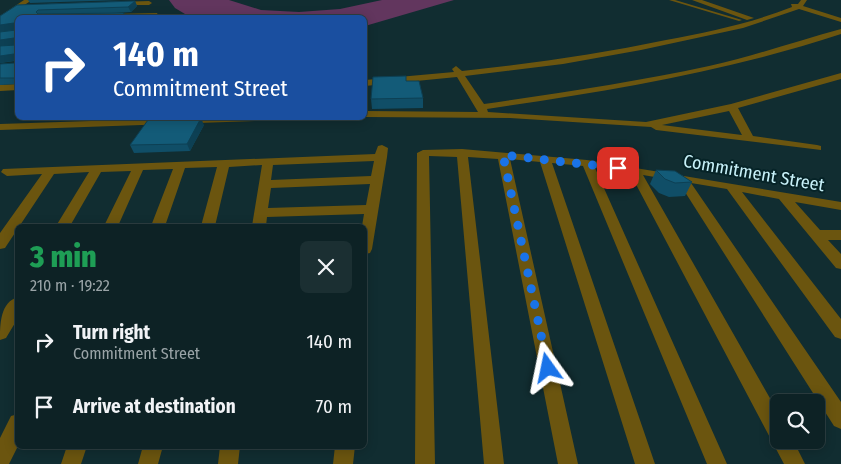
<!DOCTYPE html>
<meta charset="utf-8">
<style>
:root{--surface:#0d2225;--page:#1b2f32;--text:#f1f3f6;--muted:#9aa4a7;--line:#2d3f42}
body{margin:0;font-family:"Fira Sans Condensed",sans-serif;background:var(--page);color:var(--text);height:100vh;display:flex;flex-direction:column;font-size:19px;white-space:nowrap}
*{box-sizing:border-box;margin:0}
p{font-size:16px;color:var(--muted)}
.icon{flex:none;width:28px;height:28px;fill:none;stroke:currentColor;stroke-width:2;stroke-linecap:round;stroke-linejoin:round}
.map{position:relative;flex:1;overflow:hidden}
.drawer{position:absolute;left:15px;top:224px;width:352px;height:225px;display:flex;flex-direction:column;background:var(--surface);border-radius:8px;box-shadow:0 2px 12px #0003,0 0 0 1px var(--line)}
.drawer>*{flex:none}
.top-card{position:absolute;left:15px;top:15px;width:352px;height:105px;border-radius:8px;box-shadow:0 2px 12px #0003,0 0 0 1px var(--line);background:#1a4fa0;color:#fff;overflow:hidden}
.buttons{position:absolute;left:770px;top:394px;display:grid;gap:10px}
.buttons a{display:grid;place-items:center;width:55px;height:55px;border-radius:8px;background:var(--surface);box-shadow:0 2px 12px #0003,0 0 0 1px var(--line);font-size:25px}
.pin{position:absolute;display:grid;place-items:center;width:42px;height:42px;color:#fff;margin:-21px;border-radius:10px;box-shadow:0 2px 8px #0006}
.me{position:absolute;width:55px;margin:-28px;rotate:348deg;stroke-linejoin:round;filter:drop-shadow(0 0 4px #0008)}
.turn{display:flex;align-items:center;gap:18px;height:105px;padding:0 15px;font-size:22px}
.turn .icon{width:65px;height:65px;stroke-width:2.5}
.turn b{display:block;font-size:35px;line-height:42px}
.round{display:grid;place-items:center;flex:none;width:52px;height:52px;border-radius:8px;background:var(--page)}
.summary{display:flex;align-items:center;justify-content:space-between;height:85px;padding:0 15px}
h1{font-size:30px;font-weight:800;line-height:38px;color:#1e9e55}
ul{padding:0;list-style:none}
li{display:flex;align-items:center;gap:15px;height:65px;padding:0 15px}
li div{flex:1}
li b{display:block;font-size:19px}
li em{font-style:normal}
.map>svg:first-child{display:block}
</style>
<div class="map">
<svg width="841" height="464" viewBox="0 0 841 464">
<rect width="100%" height="100%" fill="#112d31"/>
<path fill="#62365e" d="M169 0H229L261 10 299 12 340 9 382 0H454L365 26V18L190 17 175 8Z"/>
<g fill="none" stroke-linecap="round" stroke-linejoin="round">
<path fill="#6b550f" fill-rule="evenodd" d="M669 0H675L742 20 739 21Z"/>
<path fill="#6b550f" fill-rule="evenodd" d="M24 0H32L0 21V16Z
M692 0H702L754 18 747 20Z
M801 0H807L803 6 841 18V22L799 9 743 28 641 50 563 64 465 76 484 104C559 93 635 82 709 66 754 56 797 41 841 29V34C726 72 607 91 487 109L488 112 646 122 731 104 841 73V79L738 108 753 136 817 145 821 146V150L656 130 651 127 510 118 365 117V111L478 112 457 77 365 86V80L454 72 452 69 456 66 462 71C531 64 599 54 666 40 709 32 752 23 792 7L791 4H798ZM729 111 742 135 662 125Z
M117 2 149 1 152 3 149 5H115Z
M157 13 158 15 154 17 103 16 107 14Z
M18 84V90L0 91V85Z
M181 118H260L255 121 0 130V124Z
M382 145 388 148 387 157 372 249 370 253 365 254V226H362L364 214 267 217 266 226H252L262 165 229 167 215 226H201L217 167 185 168 165 226H151L173 169 143 170 118 226H104L131 171 101 172 70 226H56L89 172 54 174 5 248 0 249V233L42 174 7 176 1 172 3 169 375 154 378 146ZM374 161 371 176 271 180 273 165ZM370 184 366 205 268 208 271 188Z
M462 149 587 160 841 202V210L795 202 820 230H841V240H828L841 254V269L836 268 779 199 742 192 841 319V339L835 337 727 189 691 183 841 402V429L834 426 678 181 643 175 779 414V440H793L805 464H784L630 173 595 168 727 464H707L583 166 552 163 655 464H635L540 162 510 159 578 464H558L498 159 468 157 504 464H484L457 157 429 156 435 464H415L417 153 423 150Z
M18 297V318L6 338 0 340C0 325 0 302 18 297Z
M18 414V446L9 464H0V438L11 416Z
M67 446H87L81 464H61Z
M143 446H163L158 464H138Z
M220 446H240L238 464H218Z
M335 446H355L353 464H333Z"/>
</g>
<path fill="#104e67" d="M28 0H122L30 3Z
M135 1 137 6 131 12 98 14 124 13 126 18H18V84L0 85V64L15 63V61L0 63V16L17 5Z
M406 81 423 98V108L372 109 371 99Z
M204 125 190 151 134 153 130 145Z
M656 170 692 182 685 196 669 197 659 193 650 184Z"/>
<path fill="#0d4054" d="M135 1 137 6 131 12 128 7Z
M124 13 126 18H120Z
M14 23 18 29 0 32V25Z
M14 38 18 44 0 47V40Z
M14 54 18 60 0 63V56Z
M201 118 204 125 190 151 187 144Z"/>
<path fill="#135b78" stroke="#0d4054" d="M135 1 128 7 38 10 36 12 38 14 124 13 120 18H18V78H0V64L15 63 14 54 0 56V46L16 45 14 38 0 40V32L16 30 14 23 0 25V16L17 5Z
M406 76V81H419L423 98 371 99 373 77Z
M201 118 187 144 130 145 148 120Z
M656 170 675 171 692 182 675 183 665 179Z"/>
<g fill="none" stroke-linecap="round" stroke-linejoin="round">
<path stroke="#1a73e8" stroke-width="9" stroke-dasharray="0 16.2" d="M548 368 503 155 618 168"/>
</g>
<g text-anchor="middle" stroke-width="4" stroke-linejoin="round" paint-order="stroke">
<g font-size="18" fill="#c8f1f9" stroke="#062327">
<text transform="translate(754 173) rotate(10)" y="6">Commitment Street</text>
</g>
</g>
</svg>
<div class="buttons">
<a><svg class="icon" aria-label="search" viewBox="0 0 24 24"><circle cx="10" cy="10" r="6"/><path d="M15 15l6 6"/></svg></a>
</div>
<div class="pin" style="left:618px;top:168px;background:#d93025"><svg class="icon" aria-label="arrive" viewBox="0 0 24 24"><path d="M6 21V4h12l-3 4 3 4H6"/></svg></div>
<svg class="me" style="left:548px;top:368px" viewBox="-20 -20 40 40"><path d="M0-17L14 15 0 8-14 15z" fill="#1a73e8" stroke="#fff" stroke-width="4"/></svg>
<div class="top-card">
<div class="turn"><svg class="icon" aria-label="right" viewBox="0 0 24 24"><path d="M7 20v-9h11M14 6l5 5-5 5"/></svg><div><b>140 m</b>Commitment Street</div></div>
</div>
<section class="drawer">
<div class="summary"><div><h1>3 min</h1><p>210 m · 19:22</p></div><a class="round"><svg class="icon" aria-label="close" viewBox="0 0 24 24"><path d="M6 6l12 12M18 6L6 18"/></svg></a></div>
<ul>
<li><svg class="icon" aria-label="right" viewBox="0 0 24 24"><path d="M7 20v-9h11M14 6l5 5-5 5"/></svg><div><b>Turn right</b><p>Commitment Street</p></div><em>140 m</em></li>
<li><svg class="icon" aria-label="arrive" viewBox="0 0 24 24"><path d="M6 21V4h12l-3 4 3 4H6"/></svg><div><b>Arrive at destination</b></div><em>70 m</em></li>
</ul>
</section>
</div>
